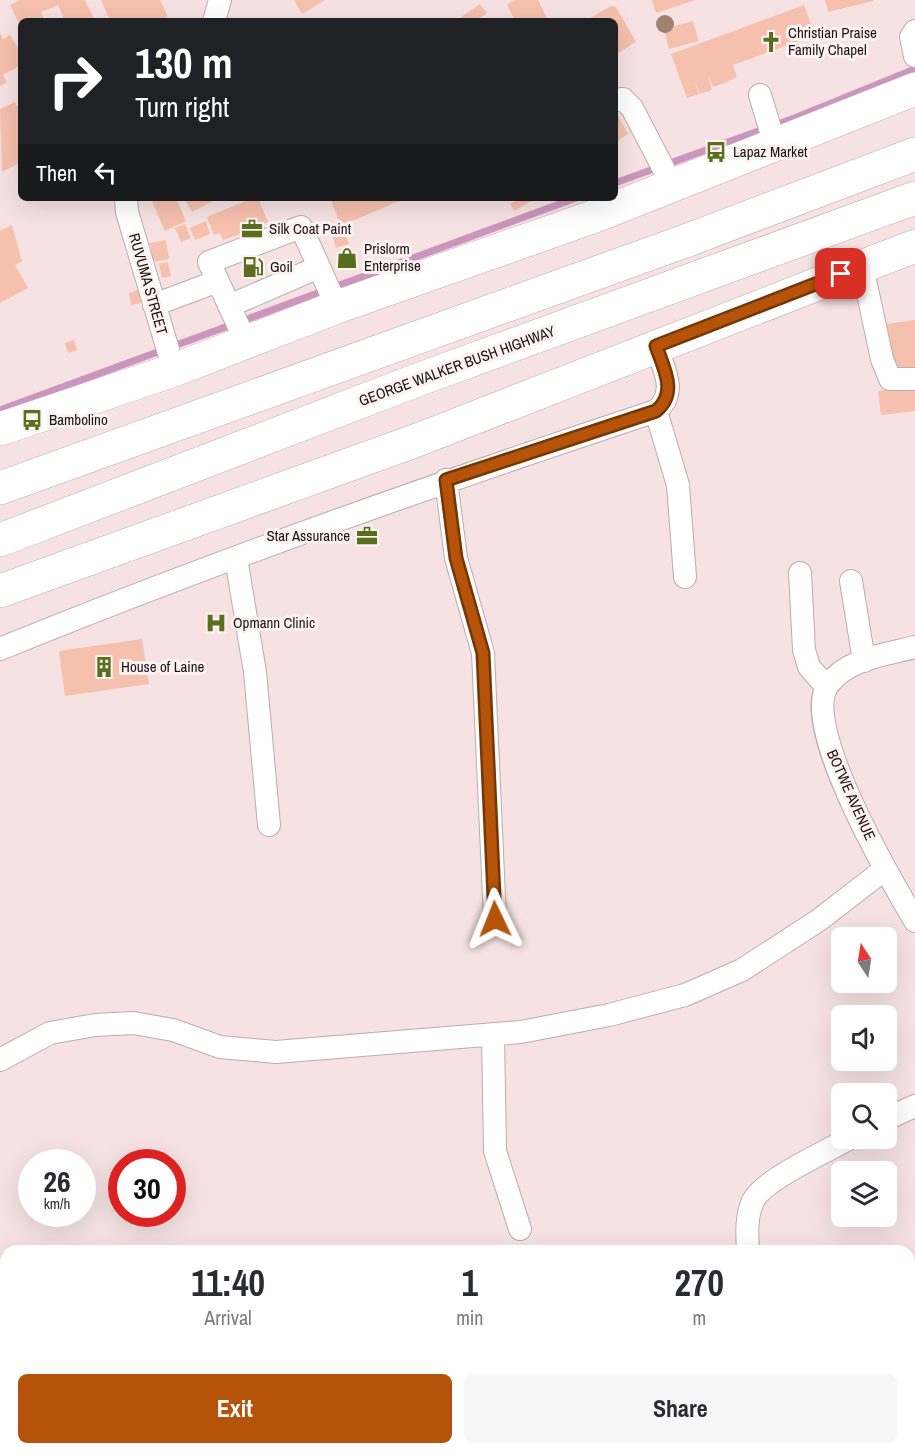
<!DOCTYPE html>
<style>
:root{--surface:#fff;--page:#f7f7f7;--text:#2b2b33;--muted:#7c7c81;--accent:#b45309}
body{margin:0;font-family:"Archivo Narrow",sans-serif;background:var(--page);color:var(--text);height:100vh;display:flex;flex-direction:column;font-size:22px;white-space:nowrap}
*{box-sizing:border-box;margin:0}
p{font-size:20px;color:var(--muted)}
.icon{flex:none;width:33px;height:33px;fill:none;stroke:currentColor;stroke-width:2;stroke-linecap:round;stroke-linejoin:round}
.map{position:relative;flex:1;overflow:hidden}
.drawer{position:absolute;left:0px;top:1245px;width:915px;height:210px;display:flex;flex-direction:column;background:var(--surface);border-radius:18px 18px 0 0;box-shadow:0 6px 24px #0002}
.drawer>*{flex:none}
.hud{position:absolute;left:18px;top:18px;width:600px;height:183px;border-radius:9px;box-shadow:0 6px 24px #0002;background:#202124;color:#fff;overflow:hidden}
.needle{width:39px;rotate:348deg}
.controls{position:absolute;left:831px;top:927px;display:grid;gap:12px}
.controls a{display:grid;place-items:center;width:66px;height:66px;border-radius:9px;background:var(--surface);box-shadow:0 6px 24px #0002;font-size:30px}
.speed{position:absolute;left:18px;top:1149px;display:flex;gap:12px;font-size:30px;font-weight:700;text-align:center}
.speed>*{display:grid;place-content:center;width:78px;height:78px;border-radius:50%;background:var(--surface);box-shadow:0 6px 24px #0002;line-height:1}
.speed small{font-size:15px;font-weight:400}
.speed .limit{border:9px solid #d22;background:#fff;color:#111}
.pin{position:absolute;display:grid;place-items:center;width:51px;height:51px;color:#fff;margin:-26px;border-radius:12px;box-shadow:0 3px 9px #0006}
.me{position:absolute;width:66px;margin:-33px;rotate:358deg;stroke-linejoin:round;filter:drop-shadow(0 0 4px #0008)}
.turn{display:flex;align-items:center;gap:21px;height:126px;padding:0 18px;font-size:27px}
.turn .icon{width:78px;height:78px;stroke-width:2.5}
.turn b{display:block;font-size:42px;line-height:51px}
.then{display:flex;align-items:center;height:57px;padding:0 18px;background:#0003;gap:12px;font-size:22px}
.eta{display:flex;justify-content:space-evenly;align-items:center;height:102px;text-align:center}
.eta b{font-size:36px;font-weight:700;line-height:42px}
.cta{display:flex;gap:12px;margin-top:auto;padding:12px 18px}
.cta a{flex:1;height:69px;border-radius:9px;background:var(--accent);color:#fff;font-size:24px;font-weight:700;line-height:69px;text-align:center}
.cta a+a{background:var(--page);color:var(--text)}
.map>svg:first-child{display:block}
</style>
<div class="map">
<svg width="915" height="1455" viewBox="0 0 915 1455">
<rect width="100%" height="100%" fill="#f6e2e2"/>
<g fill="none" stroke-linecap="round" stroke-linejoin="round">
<path stroke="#cb95be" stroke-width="7" d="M615 183 797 117 915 69
M0 410 576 198"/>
</g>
<path fill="#f6c0ae" d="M20 0H85L95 21H65L58 5 41 12 45 21H21V27L10 5Z
M101 0H160L168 17 160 21H110Z
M294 0H325L302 14Z
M515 0H538L548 20 515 21 507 4Z
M652 0H695L656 13Z
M825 0H873V1L828 12Z
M480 4 487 13 479 19 480 21H464L461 17Z
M804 5 815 35 733 65 737 77 724 83 713 87 708 75 712 90 700 94 694 80 699 94 687 98 671 54Z
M611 6 616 7 636 42 615 55V21H585Z
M693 21 699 41 669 49 664 29Z
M0 33 3 39 10 35 21 53V65L3 75 7 82 0 86Z
M15 102 21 113V153L18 154 21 162 2 172 0 109Z
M615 110 628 134 615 142Z
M155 198H176L186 221 165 231 152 202 156 200Z
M184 198H219L192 212Z
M253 198H258L268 222 257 227 260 233 248 238 246 232 223 240 220 233 214 235 207 217Z
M330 198H406L341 226Z
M521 198H531L533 200 514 211 510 204Z
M206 221 210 234 195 240 190 228Z
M338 222 340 228 344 227 349 244 336 248 329 224Z
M185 224 191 238 181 242 175 228Z
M12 225 22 261 15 265 28 288 0 303V231Z
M166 240 169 259 153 262 150 243Z
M349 248 355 267 344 270 339 252Z
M168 262 171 276 162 278 159 264Z
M138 290 141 303 131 305 129 293Z
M915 320V411L881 415 878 391 896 388 887 324Z
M74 340 77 350 68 353 65 343Z
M142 639 149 684 65 696 59 651Z"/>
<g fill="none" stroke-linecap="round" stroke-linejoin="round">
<defs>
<path id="minor" d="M214 21 220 0
M915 31 911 37 915 56
M760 95 775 145
M615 100 623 99 632 108 672 185
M126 198 127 212 174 370
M862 266 882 359 890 379H915
M154 305 218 281
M229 306 319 267
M246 342 209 262 301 227 337 307
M656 411 678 485 685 577
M446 480 456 558 483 653 495 919
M236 558 255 672 269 825
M800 573 804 650 809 667 826 686
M851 581 864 661
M915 647C885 655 848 658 828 685 799 724 892 882 915 921
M0 649C215 561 435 484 656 411 678 393 664 369 656 346
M493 1034 495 1151 520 1229
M0 1060 50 1033 95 1025 133 1023 173 1030 220 1047 276 1052 521 1032 609 1015 685 995 742 970 819 920 885 869
M886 1119 915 1106
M748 1251C747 1234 746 1216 753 1201 764 1179 828 1151 850 1138
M701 1449V1455"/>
<path id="highway" d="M0 429 174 370 337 307 598 215 915 89
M0 488 688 240 915 154
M0 540 420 379 915 198
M0 591 420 439 915 246"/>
</defs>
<use href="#minor" stroke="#bdabab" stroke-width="24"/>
<use href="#highway" stroke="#bdabab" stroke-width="34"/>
<use href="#minor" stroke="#fff" stroke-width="22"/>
<use href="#highway" stroke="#fff" stroke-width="33"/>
</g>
<circle fill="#9f8271" cx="665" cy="24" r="9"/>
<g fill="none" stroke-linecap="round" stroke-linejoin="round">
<defs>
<path id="route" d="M495 919 483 653 456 558 446 480 656 411C678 393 664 369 656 346L841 274"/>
</defs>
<use href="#route" stroke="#753606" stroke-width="15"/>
<use href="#route" stroke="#b45309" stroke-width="10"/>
</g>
<defs>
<symbol id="church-bare" viewBox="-9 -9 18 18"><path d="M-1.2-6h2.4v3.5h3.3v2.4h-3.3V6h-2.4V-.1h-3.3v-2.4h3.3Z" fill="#5a6f1e" stroke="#fdf2f2" stroke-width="2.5" paint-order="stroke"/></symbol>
<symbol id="bus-bare" viewBox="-9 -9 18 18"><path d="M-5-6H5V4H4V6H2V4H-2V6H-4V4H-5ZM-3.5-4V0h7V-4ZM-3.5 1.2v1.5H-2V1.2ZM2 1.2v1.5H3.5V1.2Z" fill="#5a6f1e" stroke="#fdf2f2" stroke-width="2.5" paint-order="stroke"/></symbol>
<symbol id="office-bare" viewBox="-9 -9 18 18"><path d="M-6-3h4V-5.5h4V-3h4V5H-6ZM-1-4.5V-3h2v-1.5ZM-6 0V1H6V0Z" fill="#5a6f1e" stroke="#fdf2f2" stroke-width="2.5" paint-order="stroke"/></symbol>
<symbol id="shop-bare" viewBox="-9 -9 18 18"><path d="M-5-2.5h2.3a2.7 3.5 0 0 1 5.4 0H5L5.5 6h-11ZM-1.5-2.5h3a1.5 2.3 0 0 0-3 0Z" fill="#5a6f1e" stroke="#fdf2f2" stroke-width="2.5" paint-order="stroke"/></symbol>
<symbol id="fuel-bare" viewBox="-9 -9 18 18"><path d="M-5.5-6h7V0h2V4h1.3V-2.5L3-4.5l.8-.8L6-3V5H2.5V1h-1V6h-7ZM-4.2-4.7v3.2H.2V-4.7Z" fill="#5a6f1e" stroke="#fdf2f2" stroke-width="2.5" paint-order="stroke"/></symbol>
<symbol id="hospital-bare" viewBox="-9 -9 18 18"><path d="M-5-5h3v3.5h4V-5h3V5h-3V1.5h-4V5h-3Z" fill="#5a6f1e" stroke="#fdf2f2" stroke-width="2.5" paint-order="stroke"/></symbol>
<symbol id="building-bare" viewBox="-9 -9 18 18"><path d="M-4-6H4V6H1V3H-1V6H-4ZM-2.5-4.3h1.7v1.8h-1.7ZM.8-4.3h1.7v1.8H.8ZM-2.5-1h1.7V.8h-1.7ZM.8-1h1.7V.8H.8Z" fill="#5a6f1e" stroke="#fdf2f2" stroke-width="2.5" paint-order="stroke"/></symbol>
</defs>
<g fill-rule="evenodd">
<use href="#church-bare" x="756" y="27" width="30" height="30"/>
<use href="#bus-bare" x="701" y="137" width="30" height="30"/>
<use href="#office-bare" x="237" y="214" width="30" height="30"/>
<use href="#shop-bare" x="332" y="243" width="30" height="30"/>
<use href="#fuel-bare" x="238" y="252" width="30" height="30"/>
<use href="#bus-bare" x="17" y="405" width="30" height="30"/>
<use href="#office-bare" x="352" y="521" width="30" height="30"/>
<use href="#hospital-bare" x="201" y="608" width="30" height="30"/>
<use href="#building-bare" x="89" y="652" width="30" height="30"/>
</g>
<g text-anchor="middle" stroke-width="6" stroke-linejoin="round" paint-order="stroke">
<g font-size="15" fill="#1a1414" stroke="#fdf2f2" text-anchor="start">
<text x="788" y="38">Christian Praise<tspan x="788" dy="17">Family Chapel</tspan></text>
<text x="733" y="157">Lapaz Market</text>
<text x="269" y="234">Silk Coat Paint</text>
<text x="364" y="254">Prislorm<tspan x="364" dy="17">Enterprise</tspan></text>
<text x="270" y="272">Goil</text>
<text x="49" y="425">Bambolino</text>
<text x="350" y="541" text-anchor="end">Star Assurance</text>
<text x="233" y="628">Opmann Clinic</text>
<text x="121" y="672">House of Laine</text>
</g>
<g font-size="15" fill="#1a1414" stroke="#fdf2f2">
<text transform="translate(148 284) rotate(74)" y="5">RUVUMA STREET</text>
<text transform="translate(457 366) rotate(-20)" y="5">GEORGE WALKER BUSH HIGHWAY</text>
<text transform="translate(851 795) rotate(66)" y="5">BOTWE AVENUE</text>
</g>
</g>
</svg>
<div class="controls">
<a><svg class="needle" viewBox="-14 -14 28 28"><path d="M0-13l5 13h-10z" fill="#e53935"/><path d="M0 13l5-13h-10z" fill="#7c7c81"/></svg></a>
<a><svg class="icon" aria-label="sound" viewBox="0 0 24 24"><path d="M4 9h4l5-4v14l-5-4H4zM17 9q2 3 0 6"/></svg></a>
<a><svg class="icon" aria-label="search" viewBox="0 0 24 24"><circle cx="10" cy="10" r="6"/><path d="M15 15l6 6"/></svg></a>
<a><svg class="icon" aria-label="layers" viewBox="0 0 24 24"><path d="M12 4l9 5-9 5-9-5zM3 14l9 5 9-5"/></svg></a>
</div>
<div class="speed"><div>26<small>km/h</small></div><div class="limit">30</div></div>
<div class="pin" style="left:841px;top:274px;background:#d93025"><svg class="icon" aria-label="arrive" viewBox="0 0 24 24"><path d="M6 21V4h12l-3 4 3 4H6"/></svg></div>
<svg class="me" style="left:495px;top:919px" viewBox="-20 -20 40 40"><path d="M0-17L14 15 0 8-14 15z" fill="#b45309" stroke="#fff" stroke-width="4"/></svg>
<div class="hud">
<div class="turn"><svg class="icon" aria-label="right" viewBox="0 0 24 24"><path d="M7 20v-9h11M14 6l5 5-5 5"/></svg><div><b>130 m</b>Turn right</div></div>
<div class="then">Then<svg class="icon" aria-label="left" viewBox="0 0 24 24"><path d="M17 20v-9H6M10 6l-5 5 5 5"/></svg></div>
</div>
<section class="drawer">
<div class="eta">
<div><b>11:40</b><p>Arrival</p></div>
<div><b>1</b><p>min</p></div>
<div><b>270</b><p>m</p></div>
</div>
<div class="cta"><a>Exit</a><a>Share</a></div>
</section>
</div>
